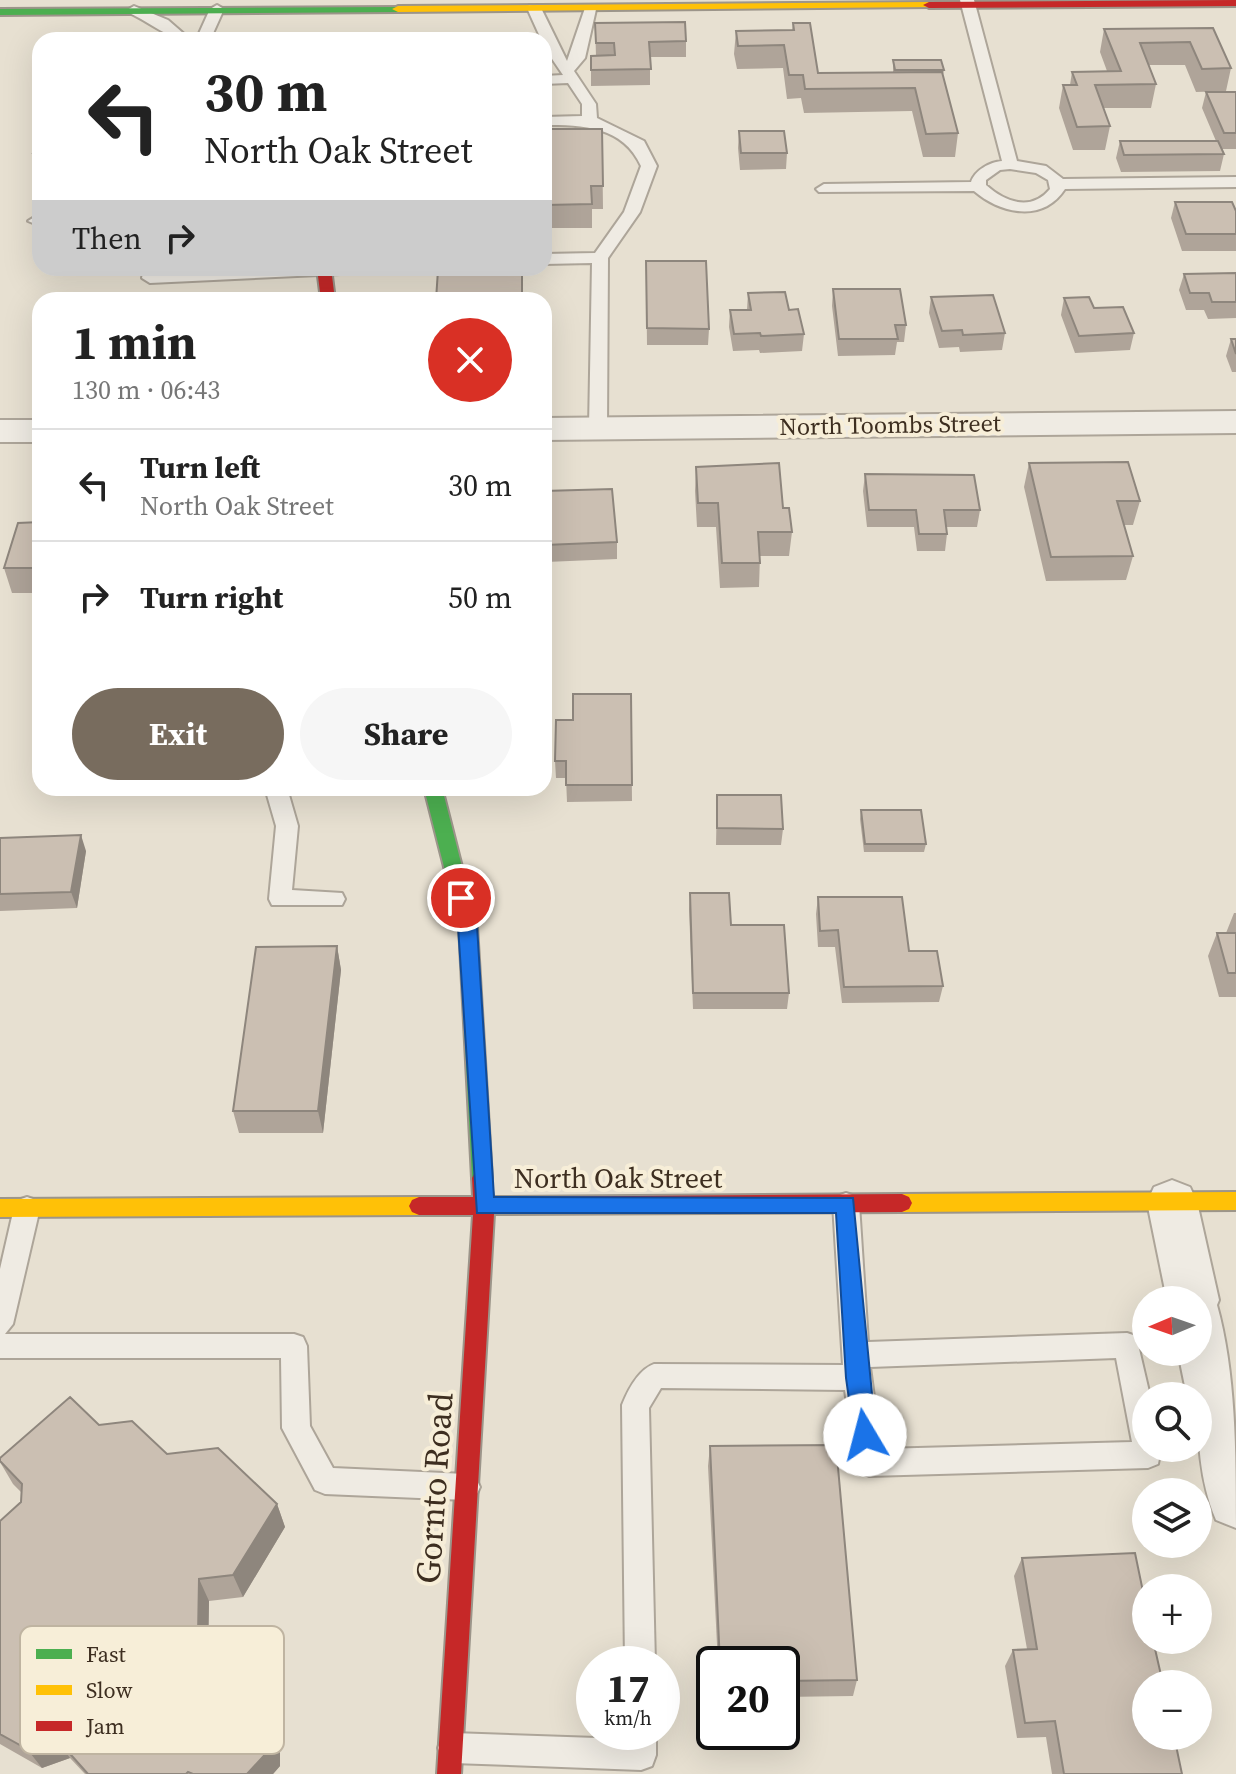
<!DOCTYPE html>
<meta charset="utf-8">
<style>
:root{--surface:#fff;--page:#f6f6f6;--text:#222;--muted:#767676;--line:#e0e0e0;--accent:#786c5e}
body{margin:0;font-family:"Source Serif 4",serif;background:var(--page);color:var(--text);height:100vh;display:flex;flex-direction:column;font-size:30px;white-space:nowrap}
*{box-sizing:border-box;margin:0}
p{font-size:26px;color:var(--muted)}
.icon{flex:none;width:44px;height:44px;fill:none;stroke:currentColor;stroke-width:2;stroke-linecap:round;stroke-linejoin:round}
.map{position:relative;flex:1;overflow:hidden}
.panel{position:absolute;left:32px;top:292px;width:520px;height:504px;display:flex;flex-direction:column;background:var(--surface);border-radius:24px;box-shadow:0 8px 32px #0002}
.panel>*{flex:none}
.banner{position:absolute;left:32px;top:32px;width:520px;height:244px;border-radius:24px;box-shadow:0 8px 32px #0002;background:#fff;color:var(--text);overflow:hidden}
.needle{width:52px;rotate:268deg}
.tools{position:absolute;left:1132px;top:1286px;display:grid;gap:16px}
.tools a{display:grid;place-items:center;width:80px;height:80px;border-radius:50%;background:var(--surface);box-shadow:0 8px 32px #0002;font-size:40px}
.speed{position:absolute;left:576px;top:1646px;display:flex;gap:16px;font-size:40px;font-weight:700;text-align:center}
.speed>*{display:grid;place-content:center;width:104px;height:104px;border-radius:50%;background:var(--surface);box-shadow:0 8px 32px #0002;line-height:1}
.speed small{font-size:20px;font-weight:400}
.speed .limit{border:4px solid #111;border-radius:12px;background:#fff;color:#111}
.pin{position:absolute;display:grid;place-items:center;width:68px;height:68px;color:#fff;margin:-34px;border:4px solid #fff;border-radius:50%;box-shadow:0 2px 8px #0007}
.me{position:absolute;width:88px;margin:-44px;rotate:352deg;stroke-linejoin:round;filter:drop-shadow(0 0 6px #0008)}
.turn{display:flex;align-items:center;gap:28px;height:168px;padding:0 40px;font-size:36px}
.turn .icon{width:104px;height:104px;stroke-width:2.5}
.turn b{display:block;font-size:56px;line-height:68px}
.then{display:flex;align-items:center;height:76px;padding:0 40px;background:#0003;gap:16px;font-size:30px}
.round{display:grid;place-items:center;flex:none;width:84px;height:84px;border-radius:42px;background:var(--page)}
.headline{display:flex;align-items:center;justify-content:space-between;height:136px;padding:0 40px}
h1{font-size:48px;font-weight:700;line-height:60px}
.action{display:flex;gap:16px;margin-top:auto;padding:16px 40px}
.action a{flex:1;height:92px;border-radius:48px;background:var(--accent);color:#fff;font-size:32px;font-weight:700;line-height:92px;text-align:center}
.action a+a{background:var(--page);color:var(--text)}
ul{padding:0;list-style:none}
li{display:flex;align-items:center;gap:24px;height:112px;padding:0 40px;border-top:2px solid var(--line)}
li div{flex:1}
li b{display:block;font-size:30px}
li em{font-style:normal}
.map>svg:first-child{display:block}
</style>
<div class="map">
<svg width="1236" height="1774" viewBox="0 0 1236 1774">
<rect width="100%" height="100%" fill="#e7e0d1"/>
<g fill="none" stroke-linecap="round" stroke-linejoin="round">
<defs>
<path id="lane" d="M960 0H974L1017 161 1046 166 1063 179 1236 177V187L1065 189C1043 223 1001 214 974 191L819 192 816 189 824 184 971 182C975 170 990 162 1002 161ZM1010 169 1036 173 1048 180 1050 189C1031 212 1005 202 986 185V180L1000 170Z
M217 5 224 9 210 40H196L210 9Z
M529 5 541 8 567 61 585 8 597 5 585 58 574 71 596 104 597 118 644 141 657 166 640 212 608 258 607 428 598 433 589 428 592 263 544 264V254L595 253 624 212 641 166C623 126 583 125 544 125V117L582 116V104L568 83 544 84V76L563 75 546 50 527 8Z
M134 6 168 20 191 40C169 40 150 22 129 13L127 10Z
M36 216H40V226L28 221Z
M144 268H160L159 273 370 268 362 273 150 283 142 278Z
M265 788H287L298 826 292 890 342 893 345 899 342 905H272L269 899 276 826Z
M846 1193 855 1196 859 1204 868 1342 1127 1333 1136 1336 1150 1396H1146V1448H1161L1158 1464 1148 1468 869 1476 859 1472 855 1463 845 1390 661 1388 649 1408 655 1664H625L622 1405C628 1390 638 1370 654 1364L843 1365 833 1204 837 1196ZM1116 1358 1132 1442 881 1449 870 1367Z
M27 1197 36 1200 40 1208 13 1324 5 1334H294L303 1337 307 1346 310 1426 333 1468 466 1474 476 1478 480 1487 476 1496 466 1500 325 1494 315 1490 282 1428 281 1358H0V1269L14 1208 18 1200Z
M626 1732H656V1755L652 1766 641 1770 453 1763 442 1759 438 1748 442 1737 453 1733 626 1739Z"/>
<path id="street" d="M1236 411V433L544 440V418Z
M0 420H40V442H0Z
M1172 1180 1190 1187 1197 1202 1219 1300 1217 1305C1236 1373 1236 1455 1236 1528L1216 1520C1199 1479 1198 1440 1198 1396H1187L1178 1352H1198V1300H1167L1147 1202 1154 1187Z"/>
<path id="fast" d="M402 7V11L398 12 0 15V9Z
M424 788H442L477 926 492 1178 489 1184 482 1187 475 1184 472 1178 459 926Z"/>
<path id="slow" d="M929 2 933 3V7L398 12 392 9 398 6Z
M1236 1192V1210L902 1212 895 1209 892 1203 895 1197 902 1194Z
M419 1197 426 1200 429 1206 426 1212 419 1215 0 1217V1199Z"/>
<path id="jam" d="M1236 0V6L929 8 923 5 929 2Z
M317 268H331L335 300H321Z
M482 1169 489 1172 493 1197 902 1194 909 1197 912 1203 909 1209 902 1212 494 1214 461 1774H437L473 1215H419L412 1212 409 1206 412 1200 419 1197H473L472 1178 475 1172Z"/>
</defs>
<use href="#lane" stroke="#ada599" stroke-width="4"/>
<use href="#street" stroke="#ada599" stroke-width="4"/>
<use href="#fast" stroke="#9c958a" stroke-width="4"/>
<use href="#slow" stroke="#9c958a" stroke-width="4"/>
<use href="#jam" stroke="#9c958a" stroke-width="4"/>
<use href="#lane" fill="#efebe3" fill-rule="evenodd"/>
<use href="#street" fill="#efebe3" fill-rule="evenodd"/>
<use href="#fast" fill="#4caf50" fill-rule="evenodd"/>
<use href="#slow" fill="#ffc107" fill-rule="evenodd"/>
<use href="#jam" fill="#c62828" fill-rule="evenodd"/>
</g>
<path fill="#afa499" d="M595 23 686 41V57H650V85L591 86V56H596Z
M793 23 818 73 893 72V60L944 70 943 75 958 133 955 157H923L912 111 804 113 801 98 787 99 783 68 737 69 734 54 736 31H792Z
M1213 28 1231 68 1226 91 1196 92 1185 65H1149L1156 84 1151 108H1103L1110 126 1105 150H1073L1059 108 1063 85H1070L1072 72 1107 71 1100 52 1104 29Z
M1206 92H1236V149H1222L1224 154 1220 171 1121 172 1116 158 1120 141H1216L1202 108Z
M602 129 603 209H592V228H547L546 217H544V166H547Z
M739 131 787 153 786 169 740 170 738 148Z
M40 133V176H39L33 153Z
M1175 202 1236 234V251H1182L1171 218Z
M646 261 709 329 708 345H647Z
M1236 273V318L1208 319 1204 310H1186L1179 290 1184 274Z
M833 289 906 325 904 342H897L895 355 838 356 832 306Z
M748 293 789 310 804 334 802 351 760 353 759 350 733 351 729 327 730 310H747Z
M931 297 1005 333 1002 350 960 352 959 347 939 348 929 313Z
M1064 298 1094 308 1134 333 1130 350 1075 353 1061 315Z
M1231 339H1236V372H1232L1226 356Z
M1029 463 1140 501 1133 525H1124L1133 556 1126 580 1046 581 1024 487Z
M696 467 783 508 792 532 789 556H760L759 587 720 588 716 527H697L695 491Z
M865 474 980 510 977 527H946L947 534 945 551H917L914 527H867L863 491Z
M544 491 617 542V559L546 562 545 544H544Z
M40 522V593H12L4 568Z
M631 694 632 801 567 802 566 778H556L555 761 573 720Z
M717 795 783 829 781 845H716Z
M861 810 926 844 924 852H864L860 819Z
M0 838 86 851 77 908 0 911Z
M690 893 731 925 789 993 787 1009H693L689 909Z
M818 897 909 951 943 986 939 1002 842 1003 835 947H818L816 914Z
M1234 913H1236V997H1219L1208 956 1217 933H1226Z
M337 946 341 970 323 1133H239L233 1111Z
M99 1425 277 1504 285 1527 243 1597 209 1601 208 1648 280 1704V1766L273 1774H85L70 1758 42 1768 0 1744V1521L21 1502 22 1493 13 1484 0 1462V1458Z
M710 1446 857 1680 853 1696 782 1697V1664H718L708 1466Z
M1022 1558 1182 1774H1052L1046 1737 1017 1738 1005 1666 1013 1650 1027 1649 1014 1576Z"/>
<path fill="#8e867d" d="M81 835 86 851 77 908 71 892Z
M337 946 341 970 323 1133 318 1111Z
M277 1504 285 1527 243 1597 233 1575Z
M199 1579 209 1601 208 1658 198 1637Z
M271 1683 280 1704V1766L273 1774H247Z
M56 1738 70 1758 42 1768 27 1749Z"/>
<path fill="#cbbfb2" stroke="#8e867d" stroke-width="2" d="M685 22 686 41 649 42 651 69 591 70V56L615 55 614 43H596L595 23Z
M793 23H810L818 73 942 72 958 133 926 134 915 88 805 89 803 75H789L784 45 738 46 736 31 794 30Z
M1213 28 1231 68 1202 69 1190 42 1140 43 1156 84 1095 85 1110 126 1077 127 1063 85H1077L1072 72 1121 71 1104 29Z
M893 60H941L944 70H895Z
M1206 92H1236V133H1224Z
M548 129H602L603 186H591L592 204 546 205V193H544V166H547Z
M739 131H784L787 153H741Z
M40 133V153H33Z
M1120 141H1218L1224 154 1124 155Z
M1175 202H1232L1236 211V234H1186Z
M646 261H706L709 329 647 328Z
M463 268H511V275H522V300H436L438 270 463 269Z
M1236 273V302H1212L1209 293H1190L1184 274Z
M833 289H900L906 325H895L898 339H839Z
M785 292 789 310 798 309 804 334 761 336 760 333 734 334 730 310H751L748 293Z
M993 295 1005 333 963 335 962 330 942 331 931 297Z
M1089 297 1094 308 1123 307 1134 333 1079 336 1064 298Z
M1231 339H1236V354Z
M1128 462 1140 501H1117L1133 556 1051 557 1029 463Z
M779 463 783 508H789L792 532H758L760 563H722L718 503H698L696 467Z
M865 474 974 475 980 510H944L947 534H919L916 510H869Z
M612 489 617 542 545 545 544 491Z
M40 522V568H4L18 523Z
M573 694H631L632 785H566V761H555L556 720H573Z
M717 795H781L783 829 717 828Z
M861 810H921L926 844H865Z
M81 835 71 892 0 894V838Z
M690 893H729L731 925H784L789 993H693Z
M818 897H902L909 951H937L943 986 844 987 838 930 820 931Z
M1217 933H1236V973H1228Z
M337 946 318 1111H233L256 947Z
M70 1397 99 1425 132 1421 167 1454 218 1448 277 1504 233 1575 199 1579 198 1637 210 1650 271 1683 272 1747 247 1774H193L188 1772 186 1774H88L56 1738 27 1749 0 1734V1521L21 1502 22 1484 0 1461V1458Z
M836 1445 857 1680 782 1681V1664H720L710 1446Z
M1135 1553 1146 1606V1640H1153L1163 1684H1146V1736H1174L1182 1774H1064L1055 1721 1025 1723 1013 1650 1037 1649 1022 1558Z"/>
<path fill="#1a73e8" stroke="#114b97" stroke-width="2" d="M461 891 470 898 477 926 494 1197 853 1198 876 1435 873 1442 865 1445 857 1442 854 1435 846 1378 836 1213H477L458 926 451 898Z"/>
<g text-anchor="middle" stroke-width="8" stroke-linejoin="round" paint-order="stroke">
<g font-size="24" fill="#3d2e20" stroke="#f7eed8">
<text transform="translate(890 425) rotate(-1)" y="8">North Toombs Street</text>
</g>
<g font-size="28" fill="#3d2e20" stroke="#f7eed8">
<text x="618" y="1188">North Oak Street</text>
</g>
<g font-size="34" fill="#3d2e20" stroke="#f7eed8">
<text transform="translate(434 1488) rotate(-86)" y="12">Gornto Road</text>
</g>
</g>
<rect x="20" y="1626" width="264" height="128" rx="12" fill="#f7eed8" stroke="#bfb4a1" stroke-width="2"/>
<rect x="36" y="1649" width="36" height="10" fill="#4caf50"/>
<rect x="36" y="1685" width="36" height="10" fill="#ffc107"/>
<rect x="36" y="1721" width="36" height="10" fill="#c62828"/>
<g font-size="22" fill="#3d2e20">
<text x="86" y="1662">Fast</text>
<text x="86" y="1698">Slow</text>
<text x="86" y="1734">Jam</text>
</g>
</svg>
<div class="tools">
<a><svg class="needle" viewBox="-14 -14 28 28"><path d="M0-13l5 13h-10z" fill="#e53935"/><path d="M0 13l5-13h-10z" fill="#767676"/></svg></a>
<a><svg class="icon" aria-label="search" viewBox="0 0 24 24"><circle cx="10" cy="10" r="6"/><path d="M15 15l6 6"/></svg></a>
<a><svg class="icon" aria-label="layers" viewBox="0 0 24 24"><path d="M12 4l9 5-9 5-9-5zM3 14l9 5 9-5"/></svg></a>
<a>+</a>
<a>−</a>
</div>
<div class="speed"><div>17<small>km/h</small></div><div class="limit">20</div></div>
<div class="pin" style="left:461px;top:898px;background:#d93025"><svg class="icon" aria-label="arrive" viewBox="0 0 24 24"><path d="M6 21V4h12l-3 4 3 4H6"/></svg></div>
<svg class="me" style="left:865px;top:1435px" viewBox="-20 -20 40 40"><circle r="19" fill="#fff"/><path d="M0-13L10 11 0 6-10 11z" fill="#1a73e8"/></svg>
<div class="banner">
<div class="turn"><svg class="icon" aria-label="left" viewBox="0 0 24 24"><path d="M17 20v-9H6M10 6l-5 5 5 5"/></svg><div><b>30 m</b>North Oak Street</div></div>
<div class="then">Then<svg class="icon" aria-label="right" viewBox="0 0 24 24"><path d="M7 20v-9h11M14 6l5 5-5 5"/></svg></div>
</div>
<section class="panel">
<div class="headline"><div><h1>1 min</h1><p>130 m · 06:43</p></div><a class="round" style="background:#d93025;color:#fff"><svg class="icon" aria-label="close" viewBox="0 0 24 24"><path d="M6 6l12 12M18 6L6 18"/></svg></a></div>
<ul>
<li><svg class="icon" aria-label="left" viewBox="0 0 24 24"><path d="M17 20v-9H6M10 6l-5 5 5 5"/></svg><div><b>Turn left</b><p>North Oak Street</p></div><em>30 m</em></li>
<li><svg class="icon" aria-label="right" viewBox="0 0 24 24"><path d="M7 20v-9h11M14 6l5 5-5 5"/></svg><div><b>Turn right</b></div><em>50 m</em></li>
</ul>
<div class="action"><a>Exit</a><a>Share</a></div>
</section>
</div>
